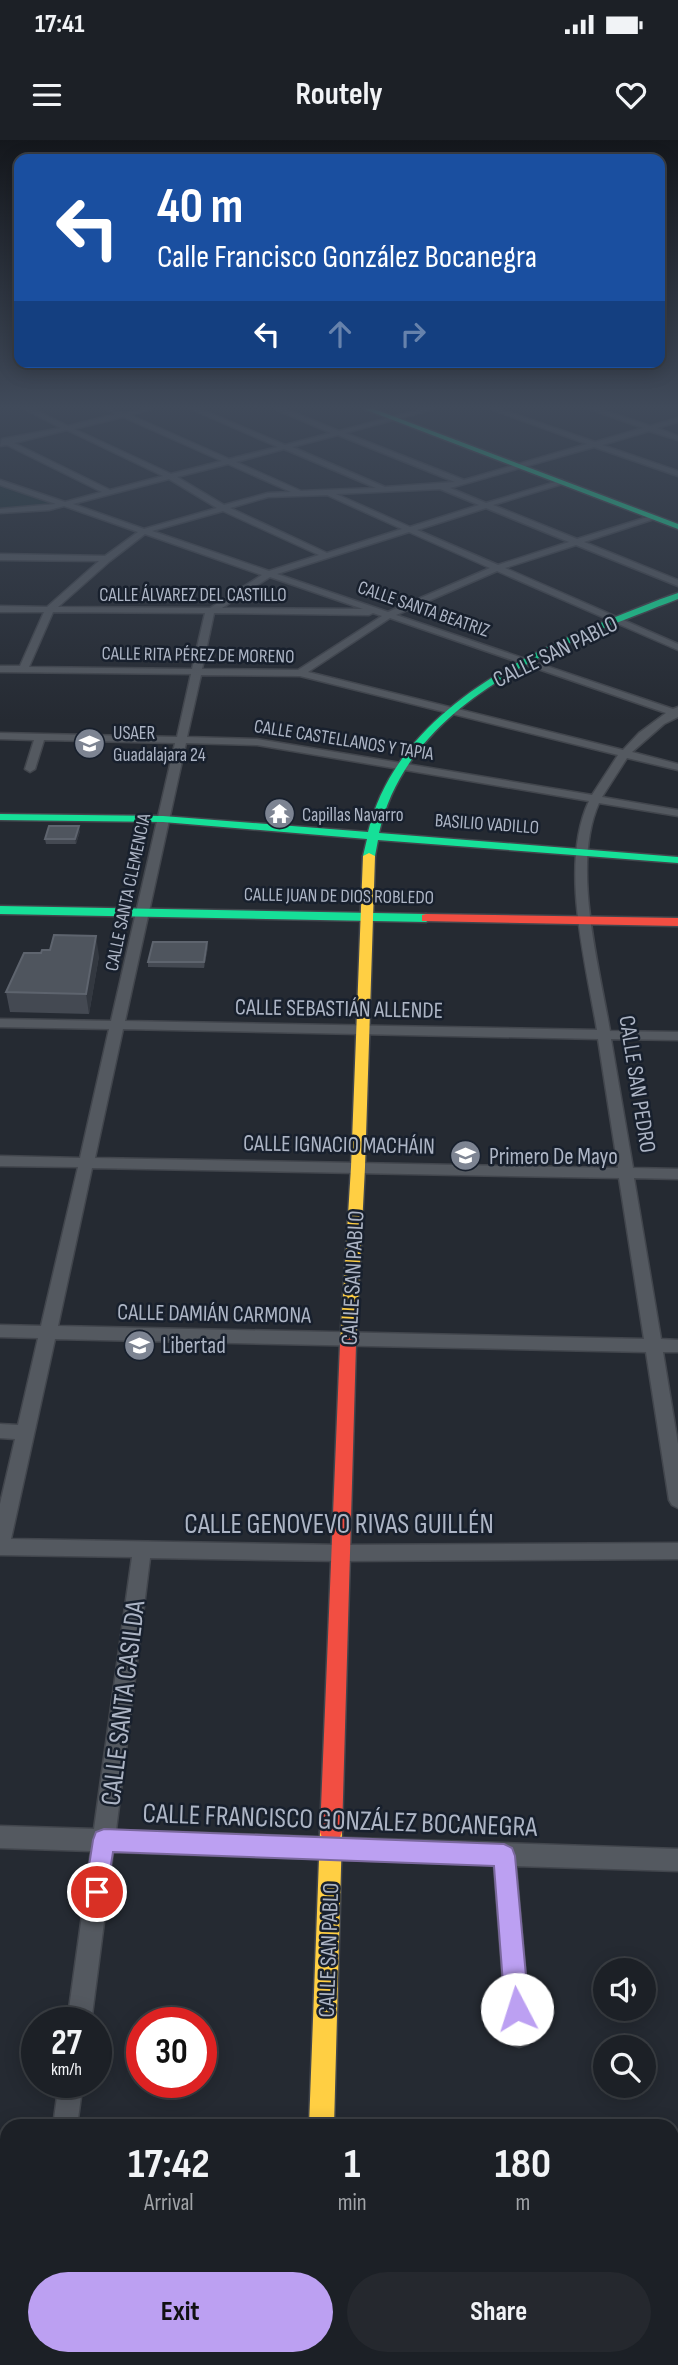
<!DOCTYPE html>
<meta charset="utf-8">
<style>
:root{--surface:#1c2026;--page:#25282e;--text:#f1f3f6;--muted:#a0a3a7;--line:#3a3e43;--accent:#bca0f2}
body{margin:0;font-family:"Sofia Sans Condensed",sans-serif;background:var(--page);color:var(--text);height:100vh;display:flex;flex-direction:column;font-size:26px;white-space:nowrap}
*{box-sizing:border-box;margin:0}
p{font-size:23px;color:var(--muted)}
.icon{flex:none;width:38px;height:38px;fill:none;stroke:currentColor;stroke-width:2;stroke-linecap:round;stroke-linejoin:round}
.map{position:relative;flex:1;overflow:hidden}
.sheet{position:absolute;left:0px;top:1979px;width:679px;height:247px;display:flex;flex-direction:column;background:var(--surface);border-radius:21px 21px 0 0;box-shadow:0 4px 18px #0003,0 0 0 2px var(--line)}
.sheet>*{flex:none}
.banner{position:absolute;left:14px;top:14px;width:651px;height:214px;border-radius:14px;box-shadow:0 4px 18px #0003,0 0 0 2px var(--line);background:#1a4fa0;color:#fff;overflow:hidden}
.fabs{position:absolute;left:593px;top:1818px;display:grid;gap:14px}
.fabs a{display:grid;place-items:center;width:63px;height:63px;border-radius:50%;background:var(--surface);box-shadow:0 4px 18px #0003,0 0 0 2px var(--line);font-size:35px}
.speed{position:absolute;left:21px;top:1867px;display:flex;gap:14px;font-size:35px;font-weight:700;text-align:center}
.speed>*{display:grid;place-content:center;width:91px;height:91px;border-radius:50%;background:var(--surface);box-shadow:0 4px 18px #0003,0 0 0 2px var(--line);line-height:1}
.speed small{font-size:18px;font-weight:400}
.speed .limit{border:10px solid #d22;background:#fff;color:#111}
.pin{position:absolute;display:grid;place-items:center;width:60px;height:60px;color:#fff;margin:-30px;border:4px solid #fff;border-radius:50%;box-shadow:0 2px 7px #0007}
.me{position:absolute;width:77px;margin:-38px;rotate:355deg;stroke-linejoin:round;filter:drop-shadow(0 0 5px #0008)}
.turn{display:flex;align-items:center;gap:24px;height:147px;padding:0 28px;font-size:32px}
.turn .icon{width:91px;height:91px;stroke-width:2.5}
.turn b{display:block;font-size:49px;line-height:60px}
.lanes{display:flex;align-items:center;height:66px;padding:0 28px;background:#0003;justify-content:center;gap:35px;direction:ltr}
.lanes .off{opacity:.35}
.eta{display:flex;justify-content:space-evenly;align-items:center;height:119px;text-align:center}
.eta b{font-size:42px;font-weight:700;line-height:49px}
.button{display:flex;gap:14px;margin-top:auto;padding:14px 28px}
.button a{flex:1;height:80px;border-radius:42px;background:var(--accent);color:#111;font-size:28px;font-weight:700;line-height:80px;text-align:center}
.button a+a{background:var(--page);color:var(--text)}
.status{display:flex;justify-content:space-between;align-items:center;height:49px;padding:0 35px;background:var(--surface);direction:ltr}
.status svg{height:19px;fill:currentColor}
header{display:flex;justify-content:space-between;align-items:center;height:91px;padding:0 28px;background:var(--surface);font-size:32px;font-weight:700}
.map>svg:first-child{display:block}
</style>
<div class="status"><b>17:41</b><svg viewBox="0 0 49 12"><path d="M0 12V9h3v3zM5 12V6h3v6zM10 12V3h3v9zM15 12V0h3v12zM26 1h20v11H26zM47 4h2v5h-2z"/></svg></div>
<header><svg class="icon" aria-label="menu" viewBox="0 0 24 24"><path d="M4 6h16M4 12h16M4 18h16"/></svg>Routely<svg class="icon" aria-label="heart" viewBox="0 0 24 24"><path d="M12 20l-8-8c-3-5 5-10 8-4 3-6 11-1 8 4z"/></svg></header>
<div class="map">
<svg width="678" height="2225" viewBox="0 0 678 2225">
<rect width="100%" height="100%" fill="#252a32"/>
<path fill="#223438" d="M0 345 55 364 38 368 0 369Z"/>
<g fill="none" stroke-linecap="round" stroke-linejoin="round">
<defs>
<path id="street" d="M24 269H33L68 286 116 274 107 269 124 273 151 269 130 275 229 319 278 307 191 269H200L285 305 331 293 275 269H285L339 291 422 269H434L345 293 464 340 587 304 490 269H500L595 302 643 288 590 269H600L650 286 678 278V282L657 288 678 296V300L649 291 602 305 678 331V336L594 307 450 348 486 363 562 340V344L493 365 577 399 654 375V379L584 402 678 440V446L576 405 505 428 678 504V510L497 431 396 475 673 569 678 567V577L664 584 632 612 678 624V630L627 618 602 657 678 670V676L599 663C571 725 599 825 610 891L678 892V900L611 899 633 1028 678 1029V1039L634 1038 661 1199 678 1200V1212H663L678 1304V1368L672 1365 669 1360 646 1212 55 1199 11 1399 341 1405 678 1403V1419L341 1421 150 1418 116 1690 678 1709V1731L516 1726 531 1895 528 1904 519 1907 510 1904 507 1895 494 1725 113 1712 91 1883H67L91 1711 0 1708V1686L94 1689 132 1417 0 1415V1364L15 1299 0 1298V1284L18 1285 38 1198 0 1197V1185L41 1186 78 1027 0 1026V1016L80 1018 109 889 0 887V879L111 881 175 603 44 600 35 629 30 632 25 629 34 600 0 599V593L177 597 191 534 0 532V526H20L44 472H0V466L47 467 99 421 0 420V414L105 416 138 392 64 366 49 370 0 373V369L56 364 0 345V340L65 362 102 352 7 305 0 306 2 299 61 288ZM123 277 222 321 171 334 74 289ZM67 290 163 336 110 350 14 303ZM338 295 455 342 385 347 292 307ZM284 309 376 348 301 351 236 322ZM228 324 291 352 268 353 224 365 177 337ZM169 339 217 368 144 389 73 364ZM440 349 479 365 410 387 336 354ZM327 355 402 389 327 413 230 368 268 357ZM486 368 569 402 498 425 417 390ZM223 371 319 415 269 431 152 391ZM409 392 490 428 388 472 277 434ZM145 394 262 435 210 468 58 467 110 421ZM270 437 363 469 222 468ZM53 472 205 473 192 529 29 527ZM214 473 369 475 373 473 382 476 298 530 202 529ZM390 478 666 573 639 593 623 610 308 532ZM201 535 300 536 618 615 592 655 257 599 187 597ZM186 603 257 605 589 661C559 725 586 823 597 890L125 881ZM123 889 598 899 618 1028 95 1018ZM92 1028 619 1038 644 1199 58 1186Z
M59 1942H83L77 1986H53Z
M0 2081H7V2107H0Z
M672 2111H678V2137H672Z
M19 2219H47L46 2225H18Z
M298 2219H326V2225H298Z
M537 2219H565L566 2225H538Z"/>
<path id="fast" d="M364 269H374L678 384V389Z
M678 453V459C564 503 409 558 379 693L678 717V723L378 700 375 716 369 719 363 716 367 699 163 682 0 680V674L163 676 368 692C395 580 510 520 608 480 631 471 654 461 678 453Z
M0 766 426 774 432 778 426 782 0 774Z"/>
<path id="slow" d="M369 713 375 716 365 1027 356 1204 354 1209H342L340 1204 351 1027 363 716Z
M331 1681 339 1684 342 1692 334 1986H309L320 1692 323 1684Z"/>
<path id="jam" d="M426 774 678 778V786L422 781V775Z
M348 1198 354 1199 356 1204 342 1692 339 1700 331 1703 323 1700 320 1692 340 1204 342 1199Z"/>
</defs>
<use href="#street" stroke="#42464d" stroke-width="3"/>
<use href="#fast" stroke="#42464d" stroke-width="3"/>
<use href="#slow" stroke="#42464d" stroke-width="3"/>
<use href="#jam" stroke="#42464d" stroke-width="3"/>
<use href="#street" fill="#545960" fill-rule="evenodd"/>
<use href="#fast" fill="#16e098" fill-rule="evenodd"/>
<use href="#slow" fill="#ffcf43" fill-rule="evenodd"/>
<use href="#jam" fill="#f24e42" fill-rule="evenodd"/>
</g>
<path fill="#444952" d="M80 691 76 704H46L45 699Z
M208 807 204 828 148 827V822Z
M99 816 89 874 10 872 6 852Z"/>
<path fill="#333840" d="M79 686 80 691 76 704 75 699Z
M96 796 99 816 89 874 86 854Z
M207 802 208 807 204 828V822Z"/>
<path fill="#4f555e" stroke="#5e646e" stroke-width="2" d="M49 686H79L75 699H45Z
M54 795 96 796 86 854 6 852 24 813H41L42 810H50Z
M153 802H207L204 822H148Z"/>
<linearGradient id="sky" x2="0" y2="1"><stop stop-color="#14171c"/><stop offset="0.46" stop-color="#404a5a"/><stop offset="1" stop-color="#404a5a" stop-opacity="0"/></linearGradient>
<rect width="678" height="581" fill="url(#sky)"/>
<path fill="#bca0f2" stroke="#7a689d" stroke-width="2" d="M104 1689 504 1704 512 1708 515 1716 529 1869 526 1878 517 1881 509 1878 505 1869 494 1726 113 1712 105 1761 97 1764 89 1761 85 1752 93 1700 96 1692Z"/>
<defs>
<symbol id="school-disc" viewBox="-11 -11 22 22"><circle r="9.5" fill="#7d8492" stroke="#18202d"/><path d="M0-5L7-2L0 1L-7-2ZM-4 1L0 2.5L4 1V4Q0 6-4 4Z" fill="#fff"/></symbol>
<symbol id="temple-disc" viewBox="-11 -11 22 22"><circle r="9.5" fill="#7d8492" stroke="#18202d"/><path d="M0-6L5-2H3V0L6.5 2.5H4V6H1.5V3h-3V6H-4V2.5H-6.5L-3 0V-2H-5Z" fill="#fff"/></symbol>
</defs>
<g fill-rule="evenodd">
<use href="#school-disc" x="72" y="586" width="35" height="35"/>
<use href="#temple-disc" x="262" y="656" width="35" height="35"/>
<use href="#school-disc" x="448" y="998" width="35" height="35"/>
<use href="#school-disc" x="122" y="1188" width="35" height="35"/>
</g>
<g text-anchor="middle" stroke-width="5" stroke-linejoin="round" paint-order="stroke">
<g font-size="19" fill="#adb5c5" stroke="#18202d">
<text x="193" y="461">CALLE ÁLVAREZ DEL CASTILLO</text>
<text transform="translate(424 468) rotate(19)" y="7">CALLE SANTA BEATRIZ</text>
<text transform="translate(198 514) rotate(1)" y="7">CALLE RITA PÉREZ DE MORENO</text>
<text transform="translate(344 599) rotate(9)" y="7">CALLE CASTELLANOS Y TAPIA</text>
<text transform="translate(487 683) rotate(4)" y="7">BASILIO VADILLO</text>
<text transform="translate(127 752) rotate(-78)" y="7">CALLE SANTA CLEMENCIA</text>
<text transform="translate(339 755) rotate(1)" y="7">CALLE JUAN DE DIOS ROBLEDO</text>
</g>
<g font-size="19" fill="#adb5c5" stroke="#18202d" text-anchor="start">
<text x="113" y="599">USAER<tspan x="113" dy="22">Guadalajara 24</tspan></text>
<text x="302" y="681">Capillas Navarro</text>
</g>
<g font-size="23" fill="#adb5c5" stroke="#18202d">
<text transform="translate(555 511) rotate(-26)" y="8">CALLE SAN PABLO</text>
<text transform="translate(339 868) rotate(1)" y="8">CALLE SEBASTIÁN ALLENDE</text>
<text transform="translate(638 944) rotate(81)" y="8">CALLE SAN PEDRO</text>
<text transform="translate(339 1004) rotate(1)" y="8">CALLE IGNACIO MACHÁIN</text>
<text transform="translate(352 1138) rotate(-87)" y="8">CALLE SAN PABLO</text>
<text transform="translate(214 1173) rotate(1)" y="8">CALLE DAMIÁN CARMONA</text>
<text transform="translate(328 1810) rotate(-88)" y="8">CALLE SAN PABLO</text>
</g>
<g font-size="23" fill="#adb5c5" stroke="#18202d" text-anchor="start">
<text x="489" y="1024">Primero De Mayo</text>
<text x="162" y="1213">Libertad</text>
</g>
<g font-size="28" fill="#adb5c5" stroke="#18202d">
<text x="339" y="1393">CALLE GENOVEVO RIVAS GUILLÉN</text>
<text transform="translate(122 1563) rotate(-83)" y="10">CALLE SANTA CASILDA</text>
<text transform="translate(340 1679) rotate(2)" y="10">CALLE FRANCISCO GONZÁLEZ BOCANEGRA</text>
</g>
</g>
</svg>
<div class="fabs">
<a><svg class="icon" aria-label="sound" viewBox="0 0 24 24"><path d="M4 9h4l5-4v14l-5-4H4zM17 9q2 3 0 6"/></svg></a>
<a><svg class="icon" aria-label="search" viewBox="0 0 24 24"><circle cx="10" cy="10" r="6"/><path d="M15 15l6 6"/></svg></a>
</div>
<div class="speed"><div>27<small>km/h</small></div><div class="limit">30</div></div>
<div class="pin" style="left:97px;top:1752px;background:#d93025"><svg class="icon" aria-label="arrive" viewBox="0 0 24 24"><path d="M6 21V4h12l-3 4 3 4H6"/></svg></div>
<svg class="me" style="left:517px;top:1869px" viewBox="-20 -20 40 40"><circle r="19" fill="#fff"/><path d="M0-13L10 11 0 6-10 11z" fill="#bca0f2"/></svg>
<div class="banner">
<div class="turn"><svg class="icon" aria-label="left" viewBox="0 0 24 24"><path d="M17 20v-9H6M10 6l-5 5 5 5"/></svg><div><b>40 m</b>Calle Francisco González Bocanegra</div></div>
<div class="lanes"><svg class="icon" aria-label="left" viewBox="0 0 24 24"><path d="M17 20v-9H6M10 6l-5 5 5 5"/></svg><svg class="icon off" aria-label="ahead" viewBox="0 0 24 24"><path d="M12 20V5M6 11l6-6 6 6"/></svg><svg class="icon off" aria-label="right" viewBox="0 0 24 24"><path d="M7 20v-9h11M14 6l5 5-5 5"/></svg></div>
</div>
<section class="sheet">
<div class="eta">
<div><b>17:42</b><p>Arrival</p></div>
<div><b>1</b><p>min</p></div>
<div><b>180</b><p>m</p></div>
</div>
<div class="button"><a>Exit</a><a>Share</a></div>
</section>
</div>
